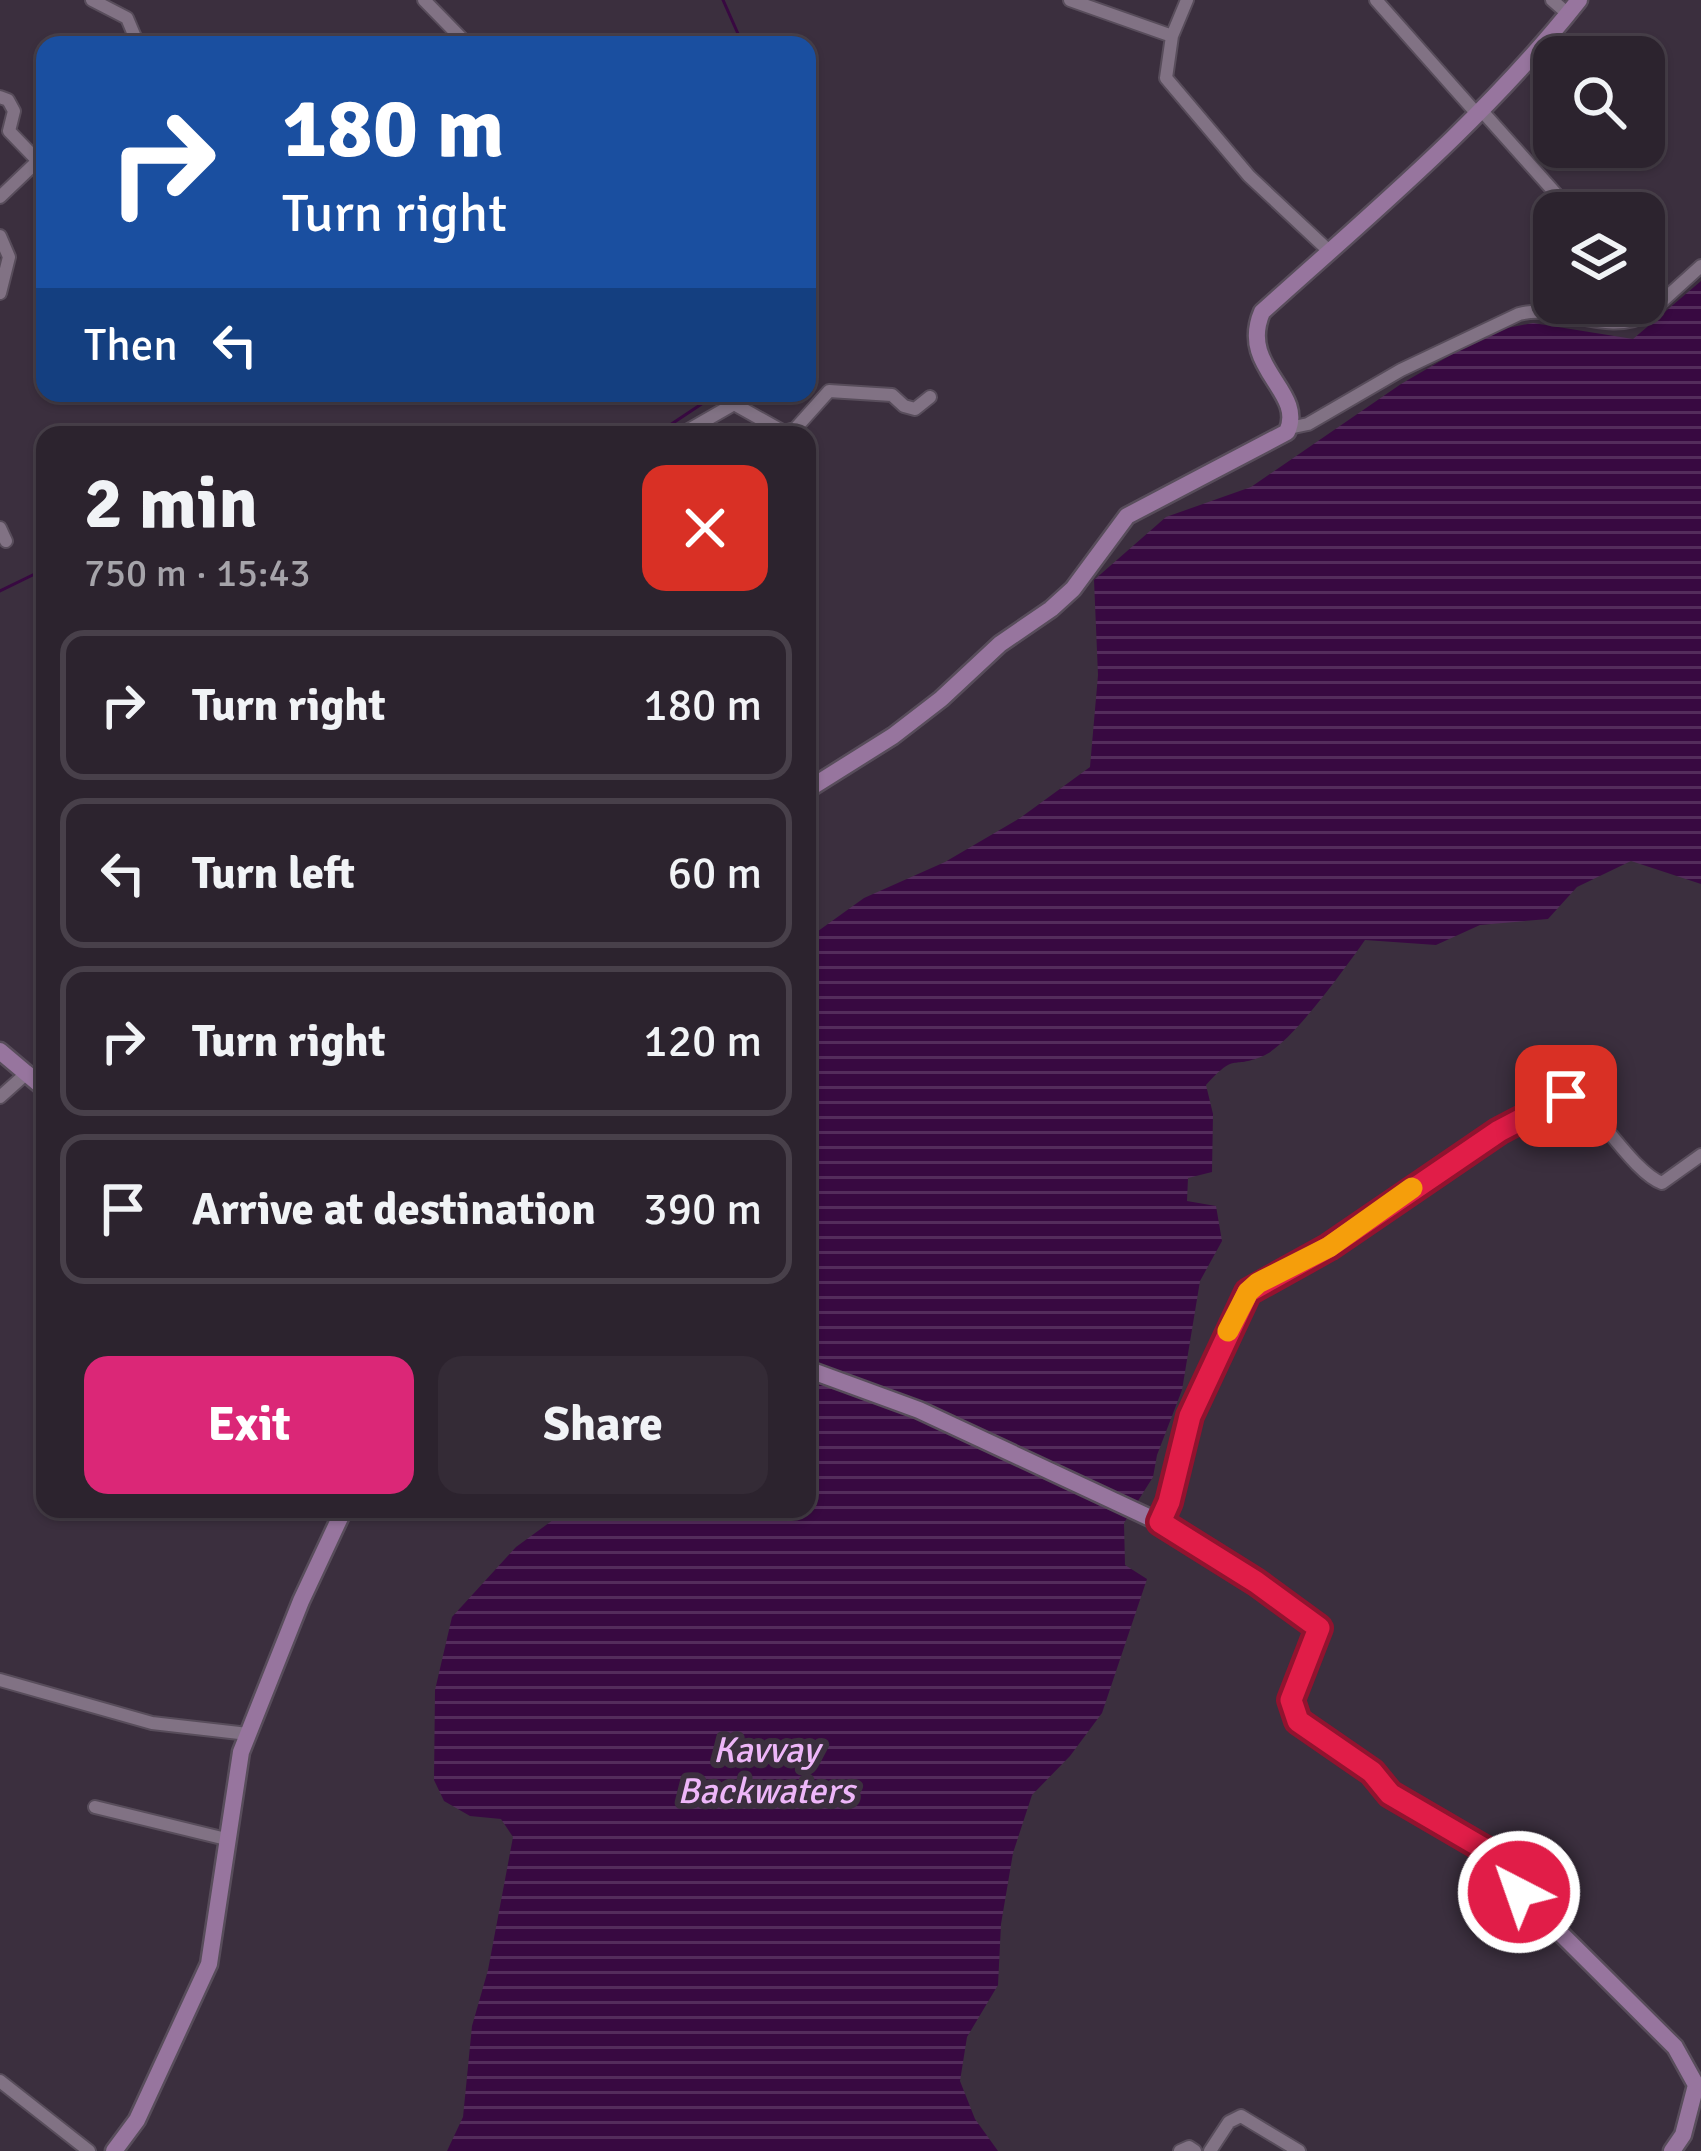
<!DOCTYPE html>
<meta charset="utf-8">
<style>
:root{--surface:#2c232e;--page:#342b36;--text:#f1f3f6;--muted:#a6a4aa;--line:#48404a;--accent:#db2777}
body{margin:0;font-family:Signika,sans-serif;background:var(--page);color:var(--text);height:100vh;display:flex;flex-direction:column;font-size:45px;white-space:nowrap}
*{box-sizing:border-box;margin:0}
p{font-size:39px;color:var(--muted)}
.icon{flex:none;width:66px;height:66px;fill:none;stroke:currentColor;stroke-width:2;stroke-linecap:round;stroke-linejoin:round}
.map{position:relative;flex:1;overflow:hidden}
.details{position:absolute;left:36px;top:426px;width:780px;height:1092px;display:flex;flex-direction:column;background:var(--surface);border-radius:24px;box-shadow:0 3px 9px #0004,0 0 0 3px var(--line)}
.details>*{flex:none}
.hud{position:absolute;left:36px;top:36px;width:780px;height:366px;border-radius:24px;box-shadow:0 3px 9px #0004,0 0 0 3px var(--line);background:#1a4fa0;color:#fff;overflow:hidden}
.tools{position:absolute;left:1533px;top:36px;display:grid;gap:24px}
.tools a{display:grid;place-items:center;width:132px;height:132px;border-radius:24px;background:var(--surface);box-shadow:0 3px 9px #0004,0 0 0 3px var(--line);font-size:60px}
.pin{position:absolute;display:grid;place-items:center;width:102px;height:102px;color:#fff;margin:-51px;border-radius:24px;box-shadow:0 6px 18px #0006}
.me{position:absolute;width:132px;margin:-66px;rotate:319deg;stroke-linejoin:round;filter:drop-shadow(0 0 9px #0008)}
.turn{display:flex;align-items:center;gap:42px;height:252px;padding:0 48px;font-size:54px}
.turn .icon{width:156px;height:156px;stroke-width:2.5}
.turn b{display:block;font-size:84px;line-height:102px}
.then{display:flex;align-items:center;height:114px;padding:0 48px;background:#0003;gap:24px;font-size:45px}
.round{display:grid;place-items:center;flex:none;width:126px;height:126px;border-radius:24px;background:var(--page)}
.head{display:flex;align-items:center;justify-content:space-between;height:204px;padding:0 48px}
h1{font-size:72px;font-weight:800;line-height:90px}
.button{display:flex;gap:24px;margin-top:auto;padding:24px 48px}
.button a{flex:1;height:138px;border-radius:24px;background:var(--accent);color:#fff;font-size:48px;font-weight:800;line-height:138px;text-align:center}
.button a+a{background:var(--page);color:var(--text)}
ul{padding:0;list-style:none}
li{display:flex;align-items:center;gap:36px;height:150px;margin:0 24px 18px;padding:0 24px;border:6px solid var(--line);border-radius:24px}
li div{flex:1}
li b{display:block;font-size:45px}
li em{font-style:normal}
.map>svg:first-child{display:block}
</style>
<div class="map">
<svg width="1701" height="2151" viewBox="0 0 1701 2151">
<defs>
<pattern id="water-rules" width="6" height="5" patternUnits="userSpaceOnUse" patternTransform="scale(3)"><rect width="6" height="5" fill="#380941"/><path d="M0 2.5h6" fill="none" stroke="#542c5c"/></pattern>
</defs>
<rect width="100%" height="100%" fill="#3b2f3e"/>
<path fill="url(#water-rules)" d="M1701 281V884L1631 861 1577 887 1548 919 1480 925 1436 945 1365 940C1346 967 1291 1044 1263 1056 1230 1070 1237 1051 1206 1085L1213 1114 1212 1172 1188 1178 1187 1201 1216 1206 1222 1241 1200 1281 1182 1390 1157 1455 1153 1477 1124 1523 1125 1565 1147 1579 1102 1713 1070 1756 1032 1795 1013 1853 1001 1924 998 1985 967 2037 960 2081 975 2119 998 2151H447L463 2117 472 2026 488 1970 513 1837 501 1819 470 1816 444 1801 434 1780 435 1690 452 1617 516 1547 568 1509H807V939L864 898 945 862 1020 818 1090 767 1098 675 1094 580 1166 517 1251 487 1401 384 1492 331 1533 323 1633 339Z"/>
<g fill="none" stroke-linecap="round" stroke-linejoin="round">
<path stroke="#380941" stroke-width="3" d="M723 0 743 45
M655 435 718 393
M0 591 45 569"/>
<defs>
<path id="street" d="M92 0 127 18 135 37 126 45
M424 0 468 45
M1070 0 1172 36 1166 78 1249 176 1329 251
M1376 0 1478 115
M1552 0 1568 14
M1172 36 1187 0
M0 97 8 100 14 111 9 131 38 161
M1482 111 1573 213
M0 197 45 154
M0 236 9 257 0 293
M1640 303 1648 314 1701 266
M1289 428 1308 424 1401 370 1519 314C1562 303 1607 338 1648 314
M680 435 734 404 784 432 795 429 829 391 892 395 904 406 915 409 930 397
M0 528 6 541
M0 1097 28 1072
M1159 1522C1177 1487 1179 1449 1192 1412 1206 1371 1227 1330 1248 1292 1272 1272 1302 1265 1328 1248 1385 1211 1438 1169 1495 1133 1509 1125 1555 1095 1569 1096 1591 1098 1631 1172 1662 1183L1701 1155
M0 1680 152 1723 248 1734
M95 1807 226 1839
M0 2081 89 2151
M1180 2151 1189 2147 1195 2151
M1210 2151 1229 2122 1241 2116 1299 2151"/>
<path id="secondary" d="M807 790 893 736 941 699 1000 644 1051 609 1073 589 1127 516 1287 432C1306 391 1238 368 1262 312 1373 212 1486 118 1579 0
M0 1051 45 1089
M807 1369 919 1410 1159 1522 1319 1627 1291 1700 1298 1721 1372 1772 1390 1794 1486 1850 1519 1892 1675 2047 1696 2085 1683 2135 1672 2151
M114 2151 137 2120 209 1964 241 1752 301 1601 344 1509"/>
</defs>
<use href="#street" stroke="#584d5b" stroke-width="16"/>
<use href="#secondary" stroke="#584d5b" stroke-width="21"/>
<use href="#street" stroke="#817284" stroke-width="12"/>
<use href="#secondary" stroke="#97759e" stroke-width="16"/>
</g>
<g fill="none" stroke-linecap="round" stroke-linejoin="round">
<defs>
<path id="route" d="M1519 1892 1486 1850 1390 1794 1372 1772 1298 1721 1291 1700 1319 1628 1256 1582 1160 1522 1169 1502 1190 1416 1248 1292 1329 1247 1499 1131 1566 1096"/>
</defs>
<use href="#route" stroke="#92132f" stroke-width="30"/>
<use href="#route" stroke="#e11d48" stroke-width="21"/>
<path stroke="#f59e0b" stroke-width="21" d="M1228 1331 1248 1292 1258 1283 1329 1247 1412 1188"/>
</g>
<g text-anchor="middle" stroke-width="12" stroke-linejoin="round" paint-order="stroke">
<g font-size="36" font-style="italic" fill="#eeb6f9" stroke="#3b2f3e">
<text x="766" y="1762">Kavvay<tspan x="766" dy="41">Backwaters</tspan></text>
</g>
</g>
</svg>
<div class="tools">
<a><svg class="icon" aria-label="search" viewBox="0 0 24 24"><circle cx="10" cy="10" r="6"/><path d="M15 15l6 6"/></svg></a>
<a><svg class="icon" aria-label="layers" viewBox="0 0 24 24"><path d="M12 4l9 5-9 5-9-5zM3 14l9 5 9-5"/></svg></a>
</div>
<div class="pin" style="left:1566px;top:1096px;background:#d93025"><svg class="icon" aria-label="arrive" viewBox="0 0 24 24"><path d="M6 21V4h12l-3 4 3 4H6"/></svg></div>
<svg class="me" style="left:1519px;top:1892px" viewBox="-20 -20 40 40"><circle r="17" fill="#e11d48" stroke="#fff" stroke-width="3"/><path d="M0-11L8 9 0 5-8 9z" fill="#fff"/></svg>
<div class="hud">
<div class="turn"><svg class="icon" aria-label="right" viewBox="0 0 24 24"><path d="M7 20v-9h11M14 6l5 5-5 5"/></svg><div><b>180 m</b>Turn right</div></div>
<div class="then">Then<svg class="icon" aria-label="left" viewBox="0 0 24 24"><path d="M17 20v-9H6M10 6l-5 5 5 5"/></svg></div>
</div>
<section class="details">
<div class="head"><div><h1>2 min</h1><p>750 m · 15:43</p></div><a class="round" style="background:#d93025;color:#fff"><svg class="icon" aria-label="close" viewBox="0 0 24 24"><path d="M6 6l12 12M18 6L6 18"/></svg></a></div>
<ul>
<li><svg class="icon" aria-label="right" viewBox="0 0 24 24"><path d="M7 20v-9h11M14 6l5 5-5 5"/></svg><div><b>Turn right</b></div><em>180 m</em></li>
<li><svg class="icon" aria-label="left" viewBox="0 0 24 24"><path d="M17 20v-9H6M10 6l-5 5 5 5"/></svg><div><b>Turn left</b></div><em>60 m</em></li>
<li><svg class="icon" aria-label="right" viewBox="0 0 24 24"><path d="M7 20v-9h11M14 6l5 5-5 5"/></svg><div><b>Turn right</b></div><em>120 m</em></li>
<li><svg class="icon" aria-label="arrive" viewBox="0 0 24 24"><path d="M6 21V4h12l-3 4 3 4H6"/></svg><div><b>Arrive at destination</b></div><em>390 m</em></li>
</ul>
<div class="button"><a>Exit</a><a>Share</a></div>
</section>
</div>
